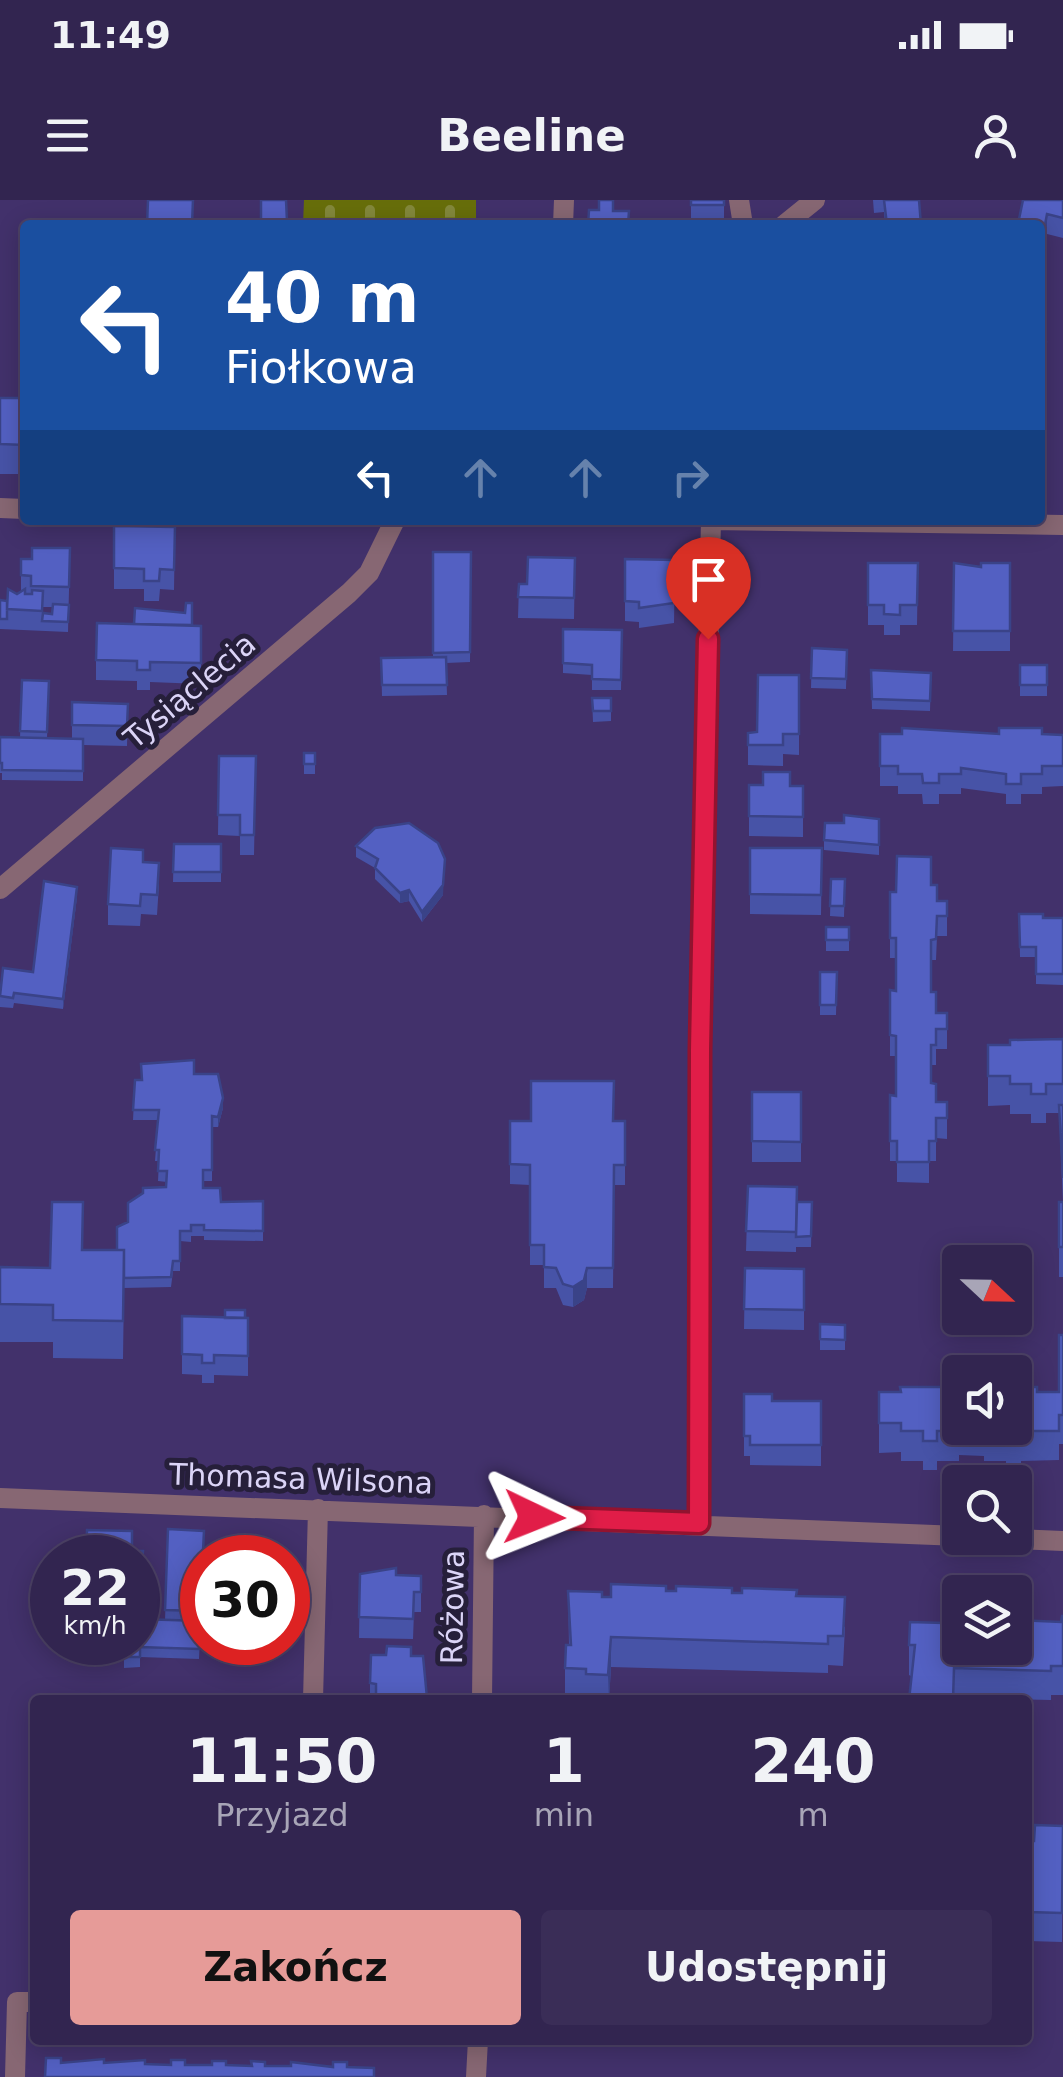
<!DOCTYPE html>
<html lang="pl">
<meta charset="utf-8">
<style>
:root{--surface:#322550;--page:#3a2d57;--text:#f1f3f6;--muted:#a8a5b7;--line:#4d4267;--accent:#e69b98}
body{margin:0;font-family:"DejaVu Sans",sans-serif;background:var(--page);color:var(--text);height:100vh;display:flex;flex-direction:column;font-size:38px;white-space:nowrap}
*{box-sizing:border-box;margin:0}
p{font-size:32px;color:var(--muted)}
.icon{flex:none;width:55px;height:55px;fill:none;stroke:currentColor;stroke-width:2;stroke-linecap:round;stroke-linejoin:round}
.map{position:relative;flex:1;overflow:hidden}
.sheet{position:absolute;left:30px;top:1495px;width:1002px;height:350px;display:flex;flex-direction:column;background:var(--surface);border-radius:10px;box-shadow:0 5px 25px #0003,0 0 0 2px var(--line)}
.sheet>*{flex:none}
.guide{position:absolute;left:20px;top:20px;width:1025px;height:305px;border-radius:10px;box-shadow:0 5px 25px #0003,0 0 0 2px var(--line);background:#1a4fa0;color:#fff;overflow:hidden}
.needle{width:65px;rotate:112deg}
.controls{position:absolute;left:942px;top:1045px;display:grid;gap:20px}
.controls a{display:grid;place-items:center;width:90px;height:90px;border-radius:10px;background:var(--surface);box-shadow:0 5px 25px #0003,0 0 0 2px var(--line);font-size:50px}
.speed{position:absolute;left:30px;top:1335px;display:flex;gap:20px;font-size:50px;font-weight:700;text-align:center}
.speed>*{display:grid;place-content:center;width:130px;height:130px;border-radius:50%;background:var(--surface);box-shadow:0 5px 25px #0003,0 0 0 2px var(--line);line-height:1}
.speed small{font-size:25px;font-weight:400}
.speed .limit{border:15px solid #d22;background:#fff;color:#111}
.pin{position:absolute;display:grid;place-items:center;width:85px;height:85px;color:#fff;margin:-102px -42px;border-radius:50% 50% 50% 0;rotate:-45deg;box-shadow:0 0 10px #0007}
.pin .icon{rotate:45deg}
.me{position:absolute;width:110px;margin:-55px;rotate:92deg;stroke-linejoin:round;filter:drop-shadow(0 0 8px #0008)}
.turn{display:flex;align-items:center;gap:35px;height:210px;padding:0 40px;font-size:45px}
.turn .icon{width:130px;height:130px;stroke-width:2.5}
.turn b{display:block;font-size:70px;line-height:85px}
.lanes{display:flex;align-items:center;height:95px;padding:0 40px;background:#0003;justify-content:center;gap:50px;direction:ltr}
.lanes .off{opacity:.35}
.eta{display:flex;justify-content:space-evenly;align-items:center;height:170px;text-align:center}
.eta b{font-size:60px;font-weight:700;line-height:70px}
.primary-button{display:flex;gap:20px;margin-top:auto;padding:20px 40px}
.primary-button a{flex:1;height:115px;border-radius:10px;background:var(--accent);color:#111;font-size:40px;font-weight:700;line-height:115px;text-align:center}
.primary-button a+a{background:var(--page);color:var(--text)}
.status{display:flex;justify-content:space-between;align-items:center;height:70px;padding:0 50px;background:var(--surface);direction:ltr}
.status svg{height:28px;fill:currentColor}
header{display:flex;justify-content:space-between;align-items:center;height:130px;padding:0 40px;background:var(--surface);font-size:45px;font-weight:700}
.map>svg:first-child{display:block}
</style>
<div class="status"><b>11:49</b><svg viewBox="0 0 49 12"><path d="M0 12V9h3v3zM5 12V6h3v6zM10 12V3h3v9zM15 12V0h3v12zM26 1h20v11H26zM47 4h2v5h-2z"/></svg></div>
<header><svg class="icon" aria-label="menu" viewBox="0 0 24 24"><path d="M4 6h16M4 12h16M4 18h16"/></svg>Beeline<svg class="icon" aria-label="person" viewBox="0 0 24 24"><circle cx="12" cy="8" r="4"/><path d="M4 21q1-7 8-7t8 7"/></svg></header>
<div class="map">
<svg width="1063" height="1877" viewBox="0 0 1063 1877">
<defs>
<pattern id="cemetery-stones" width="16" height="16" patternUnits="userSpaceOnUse" patternTransform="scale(2.5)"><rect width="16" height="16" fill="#676e0a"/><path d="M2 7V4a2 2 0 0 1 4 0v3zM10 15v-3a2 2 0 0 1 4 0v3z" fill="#83883b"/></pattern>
</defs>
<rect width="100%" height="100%" fill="#42316b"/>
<path fill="url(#cemetery-stones)" d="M304 0H476V25H303Z"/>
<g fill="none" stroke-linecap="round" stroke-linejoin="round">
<path stroke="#876773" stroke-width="20" d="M739 0 743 25
M563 25 564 0
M710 320 1063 325
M0 689 349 393 369 373 395 320
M0 1298 960 1336
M699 1323 700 850 711 320
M989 1338 1063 1341
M313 1500 318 1309
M482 1500 484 1315
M15 1877 17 1802H35
M476 1877 478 1840"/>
<path stroke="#876773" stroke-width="20" d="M784 25 815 0
M0 308 25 309"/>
</g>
<path fill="#4753a7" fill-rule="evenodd" d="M261 0 287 21V25H261Z
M691 0H724V25H691Z
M873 0H919L921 25H885L884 12 874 13Z
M1063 0V38L1047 34 1045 45 1040 44V25H1019V19Z
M0 198H25V274H0Z
M114 326 175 327 174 390 160 389 159 401H144V389H114Z
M70 348 68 432 0 429V400L7 401 21 392V359H32ZM43 407H52V414L43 413Z
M433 352H471L470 462 446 463 447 495 382 496 381 458 433 457Z
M575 358 574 419 518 418 519 384H527Z
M625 359 675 360 674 423 639 428V422L625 421Z
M868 363H918L917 425H900V435H884V425H868Z
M954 363 981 367 1010 363V451H953Z
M192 425 201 426V484L150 482V490H137V481L96 480V460Z
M563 429 622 430 621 490H592V475L563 473Z
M812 448 847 450 846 489 811 488Z
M1020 465H1047V496H1020Z
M871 470 931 473 930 511 872 509Z
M799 475V555L783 554V566L748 565V533L757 532Z
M22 480 49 481 47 538 72 539V502L128 504 127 546 83 545V581L2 580V573H0V537L20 538Z
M592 498H611V521L593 522Z
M880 534 1063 535V586L1042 587V594H1021V604H1006V594L961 588V594H939V604H923L922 594H898V586H880Z
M304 553H315V574H304Z
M219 556H256L254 655H240V636L218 635Z
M749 585 803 586V637L749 636Z
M879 619V655L824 650V640L844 623Z
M174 644H221V682H173Z
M356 646 443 695 422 722 409 701 400 703 375 679V668L356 657Z
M750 648H822L821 715 750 714Z
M143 662 159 684 157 715 141 714 140 726 108 725V704Z
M831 679H845L844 717 830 716Z
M931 685 937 701H947V736H937L936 760H931V792L936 813H947V849H936V865H931V883L936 902H947V939L936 938V961H929V983L897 982V961H890V895L896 896V856H890V790L896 791V758H890V692H896Z
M77 697 63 809 14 803 13 808 0 807V788L33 772Z
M1019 714 1043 718H1063V785L1036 784V757H1020Z
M826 727H849V751H826Z
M820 772H837L836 815H820Z
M1063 839V1077H1059V1002H1063L1059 913H1046V923H1031V914H1010V905L988 906V845H1010Z
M194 874 223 908 218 927H212V981H203V988L221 1002 263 1001V1041L204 1040V1036H191V1042L180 1041V1071H173L171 1087 124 1088 123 1159 53 1158V1142H0V1067L50 1068 83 1050H117L128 1022 166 987 167 982 158 981 159 961H155L158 920H133L135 880Z
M752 892H801V962H752Z
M510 921H625V985H614L613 1088H587L584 1100 573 1107 563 1105 556 1088H544V1065H530V985L510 984Z
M748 986 797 1002H812L811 1047H796V1044V1052L746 1051Z
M745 1068 804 1069V1130L744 1129Z
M182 1116 248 1118V1176L214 1175V1183H202V1175L182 1174Z
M820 1124 845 1140V1150H820Z
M1063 1135V1244H1059V1260L1021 1261V1270H1006V1261H984V1256L959 1255V1261H937V1270H923V1261H901V1252L879 1253V1192H960V1228H1015L1037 1192H1059Z
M744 1194 772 1201H821V1266L750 1265V1256H744Z
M168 1329 204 1351 199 1459 140 1457V1467L124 1468V1456H114V1442L142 1419 165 1420Z
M132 1351H143L141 1398H138V1358Z
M360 1374 421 1376V1412H414L413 1439 359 1438Z
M568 1391 602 1397 666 1391 797 1396 845 1427 843 1466 828 1465V1473L611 1467 609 1500H586V1498L565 1497V1468L569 1445Z
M1063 1416V1495H1051V1500L954 1498 909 1475V1445L944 1428 960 1448 1061 1422Z
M222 1442H267V1449L222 1448Z
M411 1456 427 1500H370V1483Z
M1063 1626 1062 1742 1028 1741V1641H1034Z"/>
<path fill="#3a4388" d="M1047 14V34L1045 45V25Z
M445 659 443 695 422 722V712Z
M77 687V697L63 809V799Z
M409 690V701L400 703V693Z
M223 898V908L218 927V917Z
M587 1068V1088L584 1100 573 1107V1087Z
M611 1437V1467L609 1500 608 1475Z"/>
<path fill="#5360c2" stroke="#3a4388" stroke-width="2.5" d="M148 0H193L192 25H147Z
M261 0H286L287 21 261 20Z
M599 0H613V11H629L628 25H588L589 10H599Z
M691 0H724V5H691Z
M884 0H919L921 25H887Z
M1023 0H1063V18L1047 14 1045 25 1019 19Z
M1040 140 1046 142 1042 160 1040 159Z
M0 198H25V245L0 244Z
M114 326 175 327 174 370 160 369 159 381H144V369L114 368Z
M32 348H70L69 387 31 386V376L21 375V359H32Z
M433 352H471L470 452 433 453Z
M528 357 575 358 574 398 518 397 519 384H527Z
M625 359 675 360 674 403 639 408V402L625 401Z
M868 363H918L917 405H900V415L884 414V405H868Z
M954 363 981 367V363H1010V431H953Z
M8 389 17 394 25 389V394H32V390L43 391 42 411 7 409Z
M0 400 7 401V419H0Z
M186 403H192V425L134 424 135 408 185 413Z
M53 404 69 405 68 422 42 421 43 413 52 414Z
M97 423 201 426V463L150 462V470H137V461L96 460Z
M563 429 622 430 621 480 592 479V465L563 463Z
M812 448 847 450 846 479 811 478Z
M446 457 447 485H382L381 458Z
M1020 465H1047V485H1020Z
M871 470 931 473 930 501 872 499Z
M758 475H799V534H783V545H748V533L757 532Z
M22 480 49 481 47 532 20 531Z
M592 498H611V511H593Z
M72 502 128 504 127 526 72 525Z
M902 528 999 534V528H1042V534L1063 535V566H1042V574H1021V584H1006V574L961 568V574H939V583H923L922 574H898V566H880V534H902Z
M0 537 83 539V571L2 570V563H0Z
M304 553H315V564H304Z
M219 556H256L254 635H240V615H218Z
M763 572H790V586H803V617L749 616V585H763Z
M844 615 879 619V645L824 640 825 623H844Z
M409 623 438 643 445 659 443 685 422 712 409 690 400 693 375 668 378 659 356 646 375 628Z
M174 644H221V672H173Z
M111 648 143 650V662L159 663 157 695 141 694 140 706 108 704Z
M750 648H822L821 695 750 694Z
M897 656 931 657V685H937V701H947V716H937L936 739 931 740V792H936V813H947V829H936V845H931V883L936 884V902H947V918H936V941H929V962H897V941H890V895L896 896V836L890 835V790L896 791V738H890V692H896Z
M831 679H845L844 706H830Z
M44 681 77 687 63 799 14 793 13 798 0 796 3 768 33 772Z
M1019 714H1043V718H1063V774H1036V747H1020Z
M826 727H849V740H826Z
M820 772H837L836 805H820Z
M1063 839V884H1046V894H1031V884H1010V876H988V845H1010V840Z
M194 860V874H218L223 898 218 917 212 916V970H203V988H220L221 1002 263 1001V1031L204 1030V1025H191V1031H180V1061H173L171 1077 124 1078V1050H117V1027L128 1022V1003L143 993V988L166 987 167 971H158L159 950H155L159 910H133L135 880H142L141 864Z
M531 881H614L613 921H625V965H614L613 1068H587L584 1080 573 1087 563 1084 556 1068 544 1067V1045H530V965L510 964V921H531Z
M752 892H801V942L752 941Z
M1059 905H1063V978Z
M748 986 797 987 796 1032 746 1031Z
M52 1002H83L82 1050H124L123 1121 53 1120V1105L0 1104V1067L50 1068Z
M797 1002H812L811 1036 796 1037Z
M1059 1002H1063V1047H1059Z
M745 1068 804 1069V1110L744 1109Z
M225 1110H245V1118H225Z
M182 1116 248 1118V1156L214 1155V1163H202V1155L182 1154Z
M820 1124 845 1125V1140L820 1139Z
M1059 1135H1063V1215H1059V1231H1021V1241H1006V1231H984V1228H1015V1187H1037V1192H1059Z
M900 1187H944L945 1192H960L959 1231H937V1241H923V1231H901V1223H879V1192H901Z
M744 1194H772V1201H821V1245H750V1236H744Z
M168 1329 204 1331 200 1411 165 1410Z
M87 1330 132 1331V1351H143L141 1378H138V1358H86Z
M396 1368V1375L421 1376V1392H414L413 1419 359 1417 360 1374Z
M611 1384 666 1386V1391H676V1386L732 1388V1393H742V1388L797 1390 796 1396 845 1397 843 1436H828V1444L611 1437 608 1475 586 1474V1469L565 1468 566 1445H571L568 1391 602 1392V1397H611Z
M138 1401H142L141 1419 200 1421 199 1449 140 1447V1457H124V1446H114V1442H138Z
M1062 1416H1063V1466H1051V1471L954 1468 953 1500H909L915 1445H909L910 1422 944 1423V1428L953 1429V1418H960V1448H1015V1420L1061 1422Z
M387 1446 411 1447V1456H423L427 1498 418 1497V1500H376V1484L370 1483 371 1455H386Z
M1035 1625 1063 1626 1062 1713 1028 1712V1641H1034Z
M46 1858H61V1863L104 1859V1863L145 1860V1864L171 1865V1860H185V1865H212V1861H226V1865L252 1866 251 1861 265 1862V1866H291V1862L333 1867V1862H347V1867L374 1868V1877H45Z"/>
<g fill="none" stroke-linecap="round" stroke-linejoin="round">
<defs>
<path id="route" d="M534 1317 699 1323 700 850 708 439"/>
</defs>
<use href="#route" stroke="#92132f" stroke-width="25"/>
<use href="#route" stroke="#e11d48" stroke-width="18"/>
</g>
<g text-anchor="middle" stroke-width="10" stroke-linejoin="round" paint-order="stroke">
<g font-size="30" fill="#dbd4f7" stroke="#261f3a">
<text transform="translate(190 491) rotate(-40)" y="10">Tysiąclecia</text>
<text transform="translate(301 1279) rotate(2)" y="10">Thomasa Wilsona</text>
<text transform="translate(453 1407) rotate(-89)" y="10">Różowa</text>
</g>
</g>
</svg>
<div class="controls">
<a><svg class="needle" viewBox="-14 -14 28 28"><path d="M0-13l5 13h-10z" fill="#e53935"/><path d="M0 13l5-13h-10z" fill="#a8a5b7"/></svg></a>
<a><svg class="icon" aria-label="sound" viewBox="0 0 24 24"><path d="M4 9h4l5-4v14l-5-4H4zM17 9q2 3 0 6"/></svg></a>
<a><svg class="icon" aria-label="search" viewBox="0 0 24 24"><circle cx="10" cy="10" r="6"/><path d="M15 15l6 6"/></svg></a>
<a><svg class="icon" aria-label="layers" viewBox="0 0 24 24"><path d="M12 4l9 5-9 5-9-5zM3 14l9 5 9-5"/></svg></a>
</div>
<div class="speed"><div>22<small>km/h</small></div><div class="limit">30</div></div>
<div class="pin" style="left:708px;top:439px;background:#d93025"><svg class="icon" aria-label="arrive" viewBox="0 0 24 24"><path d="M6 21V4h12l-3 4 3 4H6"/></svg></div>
<svg class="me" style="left:534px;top:1317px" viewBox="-20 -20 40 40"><path d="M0-17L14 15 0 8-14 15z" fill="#e11d48" stroke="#fff" stroke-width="4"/></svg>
<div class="guide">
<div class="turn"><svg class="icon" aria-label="left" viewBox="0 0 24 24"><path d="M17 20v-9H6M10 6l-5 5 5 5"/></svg><div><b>40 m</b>Fiołkowa</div></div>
<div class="lanes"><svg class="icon" aria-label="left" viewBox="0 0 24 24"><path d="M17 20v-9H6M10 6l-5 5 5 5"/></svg><svg class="icon off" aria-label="ahead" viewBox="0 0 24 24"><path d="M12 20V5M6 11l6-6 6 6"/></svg><svg class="icon off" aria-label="ahead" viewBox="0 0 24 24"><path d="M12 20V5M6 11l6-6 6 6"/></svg><svg class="icon off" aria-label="right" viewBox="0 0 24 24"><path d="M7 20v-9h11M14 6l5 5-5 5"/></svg></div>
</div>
<section class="sheet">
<div class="eta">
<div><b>11:50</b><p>Przyjazd</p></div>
<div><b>1</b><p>min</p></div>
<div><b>240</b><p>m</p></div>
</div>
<div class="primary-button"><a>Zakończ</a><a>Udostępnij</a></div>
</section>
</div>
